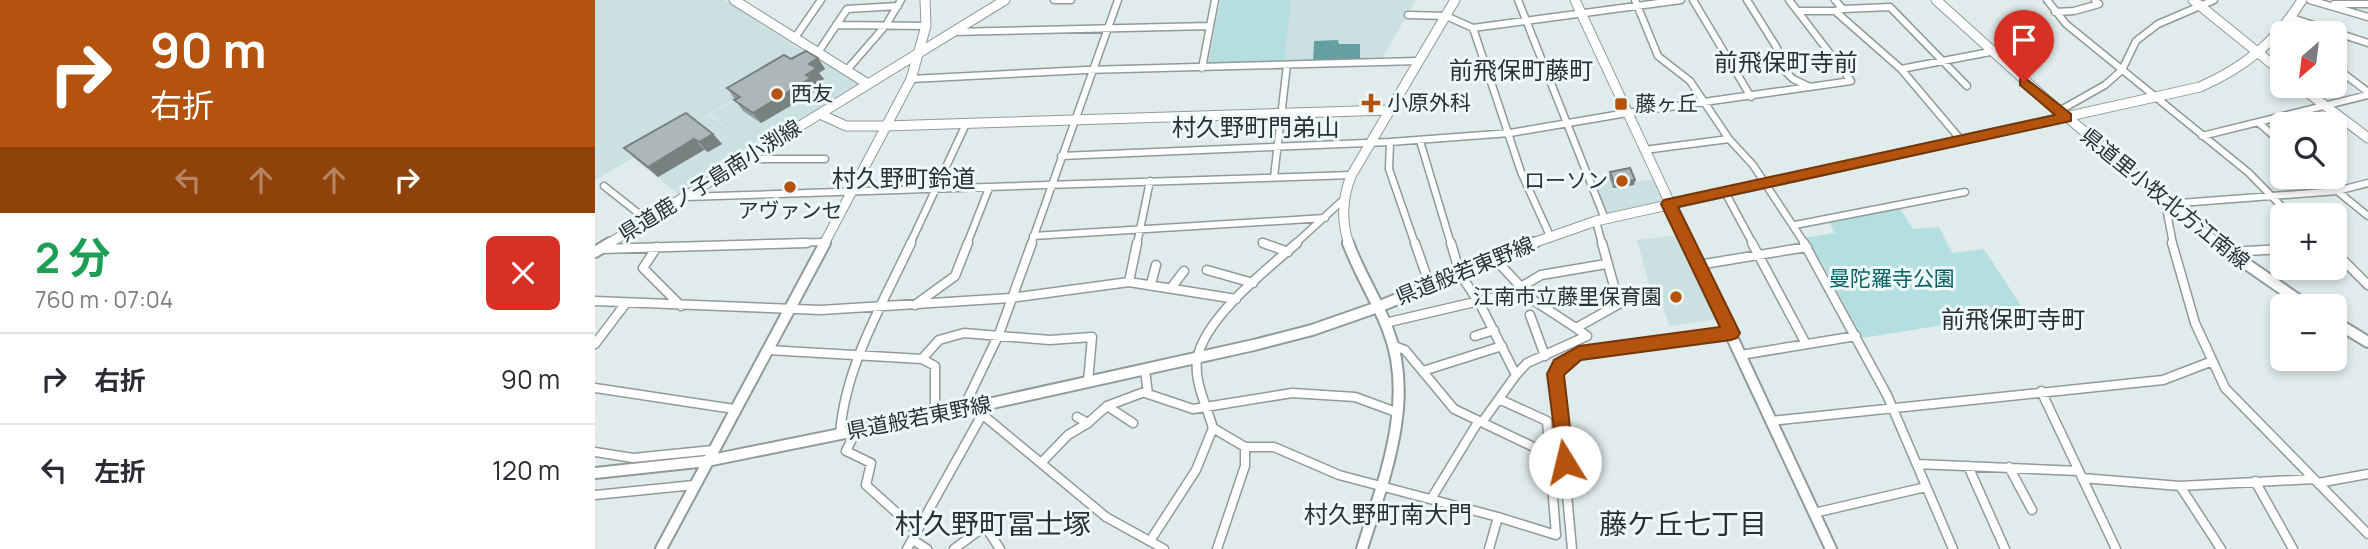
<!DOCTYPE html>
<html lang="ja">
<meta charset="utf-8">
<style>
:root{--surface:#fff;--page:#f2f2f3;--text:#2b2b33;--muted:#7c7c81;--line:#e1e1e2}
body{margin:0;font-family:Manrope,"Noto Sans JP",sans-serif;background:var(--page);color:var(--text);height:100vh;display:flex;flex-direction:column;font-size:26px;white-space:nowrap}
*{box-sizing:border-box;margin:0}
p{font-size:23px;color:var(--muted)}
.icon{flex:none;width:38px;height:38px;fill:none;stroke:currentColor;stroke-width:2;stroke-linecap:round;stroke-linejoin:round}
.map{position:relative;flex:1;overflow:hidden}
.details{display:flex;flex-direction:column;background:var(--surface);width:595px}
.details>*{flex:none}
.guide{background:#b3530d;color:#fff;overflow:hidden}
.needle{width:46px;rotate:208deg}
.tools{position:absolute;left:1675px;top:21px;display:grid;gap:14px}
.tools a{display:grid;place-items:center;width:77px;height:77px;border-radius:10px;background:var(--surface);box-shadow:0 4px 10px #0003;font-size:35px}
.pin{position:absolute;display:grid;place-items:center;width:60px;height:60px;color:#fff;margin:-72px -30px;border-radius:50% 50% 50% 0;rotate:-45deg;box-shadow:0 0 7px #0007}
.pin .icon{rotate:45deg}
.me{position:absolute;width:77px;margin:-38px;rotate:351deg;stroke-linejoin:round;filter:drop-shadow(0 0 5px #0008)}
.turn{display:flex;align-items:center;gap:24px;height:147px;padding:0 35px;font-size:32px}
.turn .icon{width:91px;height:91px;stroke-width:2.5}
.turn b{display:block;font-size:49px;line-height:60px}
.lanes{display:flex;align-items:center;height:66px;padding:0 35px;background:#0003;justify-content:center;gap:35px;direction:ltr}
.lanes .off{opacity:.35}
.round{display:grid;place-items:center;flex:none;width:74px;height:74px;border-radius:10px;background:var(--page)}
.headline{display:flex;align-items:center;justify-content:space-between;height:119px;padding:0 35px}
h1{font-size:42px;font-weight:700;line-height:52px;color:#1e9e55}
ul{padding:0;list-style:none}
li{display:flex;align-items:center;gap:21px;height:91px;padding:0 35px;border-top:2px solid var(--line)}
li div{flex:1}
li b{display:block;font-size:26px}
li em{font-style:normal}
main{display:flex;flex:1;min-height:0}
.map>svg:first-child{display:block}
</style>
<main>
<section class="details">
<div class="guide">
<div class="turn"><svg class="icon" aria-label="right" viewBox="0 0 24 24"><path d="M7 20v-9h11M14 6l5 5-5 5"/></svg><div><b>90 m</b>右折</div></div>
<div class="lanes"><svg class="icon off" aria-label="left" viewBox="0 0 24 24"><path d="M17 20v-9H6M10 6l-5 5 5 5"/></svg><svg class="icon off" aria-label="ahead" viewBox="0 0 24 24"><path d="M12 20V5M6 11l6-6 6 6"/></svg><svg class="icon off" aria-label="ahead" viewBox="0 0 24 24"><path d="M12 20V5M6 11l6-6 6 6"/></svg><svg class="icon" aria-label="right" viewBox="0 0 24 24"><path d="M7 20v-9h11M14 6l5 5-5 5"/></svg></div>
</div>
<div class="headline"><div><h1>2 分</h1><p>760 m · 07:04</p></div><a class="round" style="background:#d93025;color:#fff"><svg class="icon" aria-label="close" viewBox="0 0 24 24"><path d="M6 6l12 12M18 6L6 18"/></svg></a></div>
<ul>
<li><svg class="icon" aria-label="right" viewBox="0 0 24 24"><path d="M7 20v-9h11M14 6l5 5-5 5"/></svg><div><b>右折</b></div><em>90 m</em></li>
<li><svg class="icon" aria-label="left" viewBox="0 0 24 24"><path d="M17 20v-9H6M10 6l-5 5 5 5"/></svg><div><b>左折</b></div><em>120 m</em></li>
</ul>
</section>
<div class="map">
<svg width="1773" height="549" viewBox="0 0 1773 549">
<rect width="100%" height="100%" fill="#e0ecec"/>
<path fill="#cbe0e0" d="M0 0H129L214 55 80 134 114 115 140 133 115 114 204 64 208 66 225 58 269 85 87 197 38 158 0 180Z
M623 0H821L786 60 610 66Z
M1036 173 1040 182 1059 179 1069 201 1012 217 998 180Z
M1083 235 1123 319 1074 326 1069 309H1061L1042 240Z"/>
<path fill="#b4dedf" d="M626 0H696L689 64 613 66Z
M1301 202 1318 229 1344 227 1357 253 1389 249 1430 312 1267 338 1227 263 1209 238 1240 233 1233 219Z"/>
<path fill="#649fa1" d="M743 40 744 44H765V61L718 63 719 41Z"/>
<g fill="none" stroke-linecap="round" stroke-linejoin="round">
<defs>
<path id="street-far1" d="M459 0H476
M923 0 1010 219
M1040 0 1063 56 1095 81 1134 139 1158 165 1210 244
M1098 0 1156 97
M1152 0 1182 48 1190 71 1198 79 1215 87
M1240 0 1248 9 1240 11 1306 69 1395 52
M1452 0 1471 24 1654 173 1695 215
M1715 0 1773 17
M1739 4H1773
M1248 9 1295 7 1372 86
M1203 11H1240
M1460 12 1479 11 1504 4 1500 0
M813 15 851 16 878 28 1086 0
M1697 18 1773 43
M241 25 331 26
M878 28 926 172 955 236
M1689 28 1696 33
M358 32 615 26
M199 39 226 0
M222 54 252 9 303 6
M1740 67 1773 92
M607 68 620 0
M1306 69 1366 140
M251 71 291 25 306 0
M316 79 491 70 823 61
M1464 111 1510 85 1527 70 1541 41 1563 24 1619 0
M1664 123 1687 143
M1607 136 1773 95
M825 141 856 244
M795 142 794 169 820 244
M1049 150 1134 139
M466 156 795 142 915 133 1032 113 1256 81 1194 0
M154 159H230
M679 177 692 65
M1725 177 1773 216
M9 186 52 220
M1130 192 1158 244
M90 197 757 175
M1570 202 1578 244
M1572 204 1742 191 1773 183
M1001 221 1007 244
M1200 225 1370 192
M438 236 730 218
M667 242 673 244
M156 244 229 242
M315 244 371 124
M372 244 394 188
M436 244 523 0
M542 244 555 181
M700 244 748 200"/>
<path id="street" d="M668 243 693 252
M820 243 835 286
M856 243 865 274 885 304 921 375 888 421
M1157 243 1211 344
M1209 243 1292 395 1358 549
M1577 243 1600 323 1630 388 1773 534
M62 247 48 268 86 306
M6 249 212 243
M1635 252 1687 249
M1740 252 1773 285
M900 259 938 300 981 328 1024 304 1007 243
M1103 265 1212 247
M612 270 658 283
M534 282 542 243
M556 284 561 265
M576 288 589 271
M0 301 226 310 416 298 534 282 641 299
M320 305 360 276 373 243
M935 315 950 356
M790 323 914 294 946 275 1011 264
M880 336 899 330
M0 344 31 303
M799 346 810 350 859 409 970 462
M173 350 327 359 344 340 369 333 455 340 497 337 493 382
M1146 355 1261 336
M327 359 340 366V414
M550 370 553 394 598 409 697 393 760 397 801 412
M828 371 907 346
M921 375 932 363 992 336 981 328
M0 388 139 409
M1446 391 1521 549
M512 406 538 423
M368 409 404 334 437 243
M388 415 511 517 569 549
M482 417 493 423
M1176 421 1568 380 1615 362
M261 431 251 451 276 463 271 485 323 532
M245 434C250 366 288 303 316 243
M650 447H679L744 475 903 517 894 549
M0 452 38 458 118 450
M446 463 473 435 493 423 512 406 552 391
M1322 464 1483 471
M1373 466 1410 549
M1414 467 1437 510
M1487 478 1585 486 1719 479
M1660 481 1698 549
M1723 483 1773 474
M1585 486 1626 549
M0 495 99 485
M836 499 883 422
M1219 513 1331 487
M903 517 961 535 952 421 906 400
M318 540 332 549
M555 541 601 470 618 428
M312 549 393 404
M359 549 390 526 405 549
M622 549 650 466V447L618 428C612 407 599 382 602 360 608 319 672 269 702 243
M977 549 961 375 965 365 984 353 1136 333"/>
<path id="secondary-far1" d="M139 0 273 84
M980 0 1094 244
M1341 0 1453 101 1623 244
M1598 0 1687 72
M1704 86 1773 138
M225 114 251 126H290L794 110
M13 244 410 0
M229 244 316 79 331 26 330 0
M754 244C746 221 747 199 756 176L860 0
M935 244 1001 221 1605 87C1650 67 1681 42 1707 0"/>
<path id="secondary" d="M753 243C764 273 782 300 793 330 821 401 788 481 767 549
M1093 243 1236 549
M1621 243 1712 306
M0 252 15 243
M1740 322 1773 342
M0 473 112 461 393 404 659 345 717 330 783 307 939 243
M66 549 230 243"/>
</defs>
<use href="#street-far1" stroke="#909a9a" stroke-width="9"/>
<use href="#street" stroke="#909a9a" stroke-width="11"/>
<use href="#secondary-far1" stroke="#909a9a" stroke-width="11"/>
<use href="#secondary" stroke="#909a9a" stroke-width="14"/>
<use href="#street-far1" stroke="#fff" stroke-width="6"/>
<use href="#street" stroke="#fff" stroke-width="8"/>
<use href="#secondary-far1" stroke="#fff" stroke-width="9"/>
<use href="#secondary" stroke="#fff" stroke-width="10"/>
</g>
<path fill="#949d9d" d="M223 58 230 69 224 73 229 79 220 84 224 89 166 123 148 111 132 88 196 59Z
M118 134 127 144 113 152 109 150 63 177 40 158 29 148Z
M1015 172 1040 180 1039 185 1018 188 1014 177Z"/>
<path fill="#788080" d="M223 58 230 69 224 73 229 79 220 84 224 89 166 123 158 113 211 75 214 64Z
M118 134 127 144 113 152 104 142Z
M99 139 109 150 63 177 53 167Z
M1040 180 1039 185 1018 188 1019 183Z"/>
<path fill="#acb7b7" stroke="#788080" stroke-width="2" d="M211 51 223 58 214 64 222 68 211 75 216 78 158 113 139 100 145 97 132 88 189 55 196 59Z
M91 113 118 134 104 142 99 139 53 167 29 148Z
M1035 168 1040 180 1019 183 1015 172Z"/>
<path fill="#b3530d" stroke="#743608" stroke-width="2" d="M1429 77 1476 114V121L1083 207 1145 333 1142 338 1136 340 986 360 969 375 979 462 977 468 970 470 964 468 952 374 959 360 984 346 1125 327 1066 204 1069 200 1460 115 1425 85V79Z"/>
<g fill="#b3530d" stroke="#edf9f9" stroke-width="2.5">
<circle cx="182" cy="94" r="7"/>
<path d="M772.5 92.5h7v7h7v7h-7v7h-7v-7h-7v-7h7z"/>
<rect x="1019" y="97" width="14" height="14" rx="3.5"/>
<circle cx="1027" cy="181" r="7"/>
<circle cx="195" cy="187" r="7"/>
<circle cx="1081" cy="297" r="7"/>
</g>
<g text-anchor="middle" stroke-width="6" stroke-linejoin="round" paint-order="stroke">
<g font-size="21" fill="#2b3030" stroke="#edf9f9" text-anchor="start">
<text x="196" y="101">西友</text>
<text x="792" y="110">小原外科</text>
<text x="1040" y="111">藤ヶ丘</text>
<text x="1013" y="188" text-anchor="end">ローソン</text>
<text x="195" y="218" text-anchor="middle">アヴァンセ</text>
<text x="1067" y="304" text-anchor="end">江南市立藤里保育園</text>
</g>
<g font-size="21" fill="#2b3030" stroke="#edf9f9">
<text transform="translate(115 181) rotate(-32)" y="7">県道鹿ノ子島南小渕線</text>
<text transform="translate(1570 199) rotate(39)" y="7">県道里小牧北方江南線</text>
<text transform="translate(870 271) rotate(-22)" y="7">県道般若東野線</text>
<text transform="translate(324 418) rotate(-11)" y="7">県道般若東野線</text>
</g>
<g font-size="21" fill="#0a6063" stroke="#edf9f9">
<text x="1297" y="286">曼陀羅寺公園</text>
</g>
<g font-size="24" fill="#2b3030" stroke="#edf9f9">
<text x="1191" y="71">前飛保町寺前</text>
<text x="926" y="79">前飛保町藤町</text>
<text x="661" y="136">村久野町門弟山</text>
<text x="309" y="187">村久野町鈴道</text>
<text x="1418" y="328">前飛保町寺町</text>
<text x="793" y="523">村久野町南大門</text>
</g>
<g font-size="28" fill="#2b3030" stroke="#edf9f9">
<text x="398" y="534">村久野町冨士塚</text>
</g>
<g font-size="28" fill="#2b3030" stroke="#edf9f9">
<text x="1088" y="534">藤ケ丘七丁目</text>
</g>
</g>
</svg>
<div class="tools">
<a><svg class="needle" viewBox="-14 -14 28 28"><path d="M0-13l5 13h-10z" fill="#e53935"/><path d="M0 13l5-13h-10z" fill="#7c7c81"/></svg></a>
<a><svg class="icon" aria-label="search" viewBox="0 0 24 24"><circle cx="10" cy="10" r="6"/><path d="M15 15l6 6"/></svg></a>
<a>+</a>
<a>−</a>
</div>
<div class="pin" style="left:1429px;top:82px;background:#d93025"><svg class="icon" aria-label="arrive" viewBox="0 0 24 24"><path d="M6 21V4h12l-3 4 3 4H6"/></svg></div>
<svg class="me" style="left:970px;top:462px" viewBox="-20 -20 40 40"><circle r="19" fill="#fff"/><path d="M0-13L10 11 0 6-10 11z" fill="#b3530d"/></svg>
</div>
</main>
